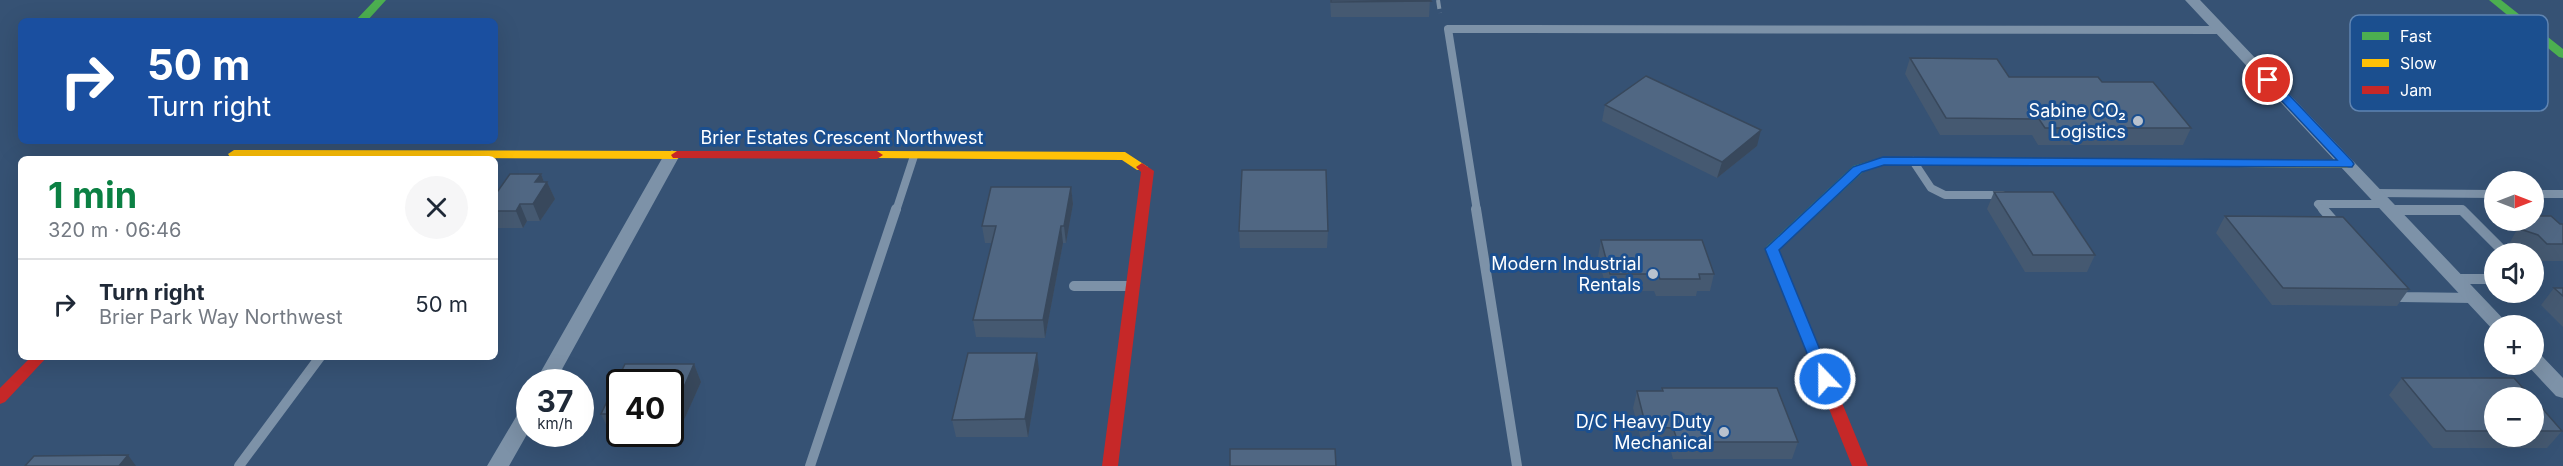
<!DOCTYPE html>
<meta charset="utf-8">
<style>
:root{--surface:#fff;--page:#f6f6f7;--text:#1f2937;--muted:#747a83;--line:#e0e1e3;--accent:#0b8043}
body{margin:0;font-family:Inter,sans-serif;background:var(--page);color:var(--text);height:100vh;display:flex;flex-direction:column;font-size:22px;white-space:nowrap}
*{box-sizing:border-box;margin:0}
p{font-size:20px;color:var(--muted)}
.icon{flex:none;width:33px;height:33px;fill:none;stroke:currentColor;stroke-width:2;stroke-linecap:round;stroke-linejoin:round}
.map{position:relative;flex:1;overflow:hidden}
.side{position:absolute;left:18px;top:156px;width:480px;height:204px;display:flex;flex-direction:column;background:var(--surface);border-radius:9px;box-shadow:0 6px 24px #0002}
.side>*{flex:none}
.hud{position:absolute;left:18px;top:18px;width:480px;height:126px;border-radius:9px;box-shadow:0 6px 24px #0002;background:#1a4fa0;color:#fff;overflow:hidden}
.needle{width:39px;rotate:90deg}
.buttons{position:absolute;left:2484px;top:171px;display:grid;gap:12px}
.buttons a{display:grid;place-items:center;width:60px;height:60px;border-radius:50%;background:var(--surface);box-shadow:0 6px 24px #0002;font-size:30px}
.speed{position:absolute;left:516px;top:369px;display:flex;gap:12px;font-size:30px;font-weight:700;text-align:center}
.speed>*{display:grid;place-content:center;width:78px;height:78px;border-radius:50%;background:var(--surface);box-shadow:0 6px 24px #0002;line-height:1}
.speed small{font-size:15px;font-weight:400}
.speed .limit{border:3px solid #111;border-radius:9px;background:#fff;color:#111}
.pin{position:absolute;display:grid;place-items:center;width:51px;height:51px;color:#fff;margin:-26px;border:3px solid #fff;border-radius:50%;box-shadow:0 2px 6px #0007}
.me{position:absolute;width:66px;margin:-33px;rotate:338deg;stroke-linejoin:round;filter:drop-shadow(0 0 4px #0008)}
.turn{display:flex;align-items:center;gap:21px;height:126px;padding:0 30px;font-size:27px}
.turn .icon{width:78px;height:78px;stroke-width:2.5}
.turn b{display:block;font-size:42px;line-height:51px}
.round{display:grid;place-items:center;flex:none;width:63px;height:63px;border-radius:32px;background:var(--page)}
.summary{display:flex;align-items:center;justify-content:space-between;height:102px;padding:0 30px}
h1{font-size:36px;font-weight:700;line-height:45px;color:var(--accent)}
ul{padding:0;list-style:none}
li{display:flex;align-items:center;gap:18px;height:90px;padding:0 30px;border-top:2px solid var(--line)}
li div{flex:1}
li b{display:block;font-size:22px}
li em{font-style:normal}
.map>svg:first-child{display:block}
</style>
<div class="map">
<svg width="2563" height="466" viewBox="0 0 2563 466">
<rect width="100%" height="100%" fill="#365274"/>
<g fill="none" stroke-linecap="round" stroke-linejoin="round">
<path stroke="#7d92a8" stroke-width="8" d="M1913 161 1931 188 1945 195H2002
M2375 193 2494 194
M2534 194H2563
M2391 210 2463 211
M896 211 914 156
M1477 211 1448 29 2220 30
M2324 211 2318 204H2385"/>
<path stroke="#7d92a8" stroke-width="10" d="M1476 209 1517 466
M2323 209 2337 225
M2391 210H2462L2506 254
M2457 279H2494
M1074 286H1131
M2394 289 2401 297 2473 298
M239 466 320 357
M810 466 896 209"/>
<path fill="#7d92a8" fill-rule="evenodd" d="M2185 0H2200L2510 326H2494V331Z
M672 150 680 155 555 382H535L664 155Z
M2534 353 2541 355 2563 378V398L2556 396 2527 365 2534 364Z
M530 403V429L509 466H487L523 405Z"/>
<path fill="#4caf50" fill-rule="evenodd" d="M375 0H386L367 21H355Z
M2489 0H2501L2563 49V58L2559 57Z
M1883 157 2040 158 2046 162 2040 166 1884 165 1863 172 1779 250 1787 269 1780 274 1775 272 1765 249 1767 246 1853 166Z"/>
<path fill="#ffc107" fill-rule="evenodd" d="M234 150 677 151 683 155 677 159 230 157 228 154Z
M877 151 1125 152 1148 167 1147 170H1137L1122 160 873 158 871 155 873 152Z
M2040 158 2347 160 2353 164 2347 168 2036 165 2034 162 2036 159Z"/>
<path fill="#c62828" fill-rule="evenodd" d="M677 151H877L883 155 877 159 673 158 671 155Z
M1142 163 1154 171 1118 466H1102L1141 172 1136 167Z
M1780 264 1787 269 1868 466H1852L1773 269Z
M31 357H47L5 402 0 404V388Z"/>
<path stroke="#7e92a7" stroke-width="4" stroke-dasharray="9 4" stroke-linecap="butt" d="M1438 0 1440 13"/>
</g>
<path fill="#455971" d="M1330 0H1430L1429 17H1331Z
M1910 58 2009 77 2102 82 2191 128 2183 145H2038L2032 135H1940L1905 74Z
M1605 105 1757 146 1717 178 1602 121Z
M541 174 544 182H547L555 199 540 221H527L523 228H495V195Z
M1071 187 1073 204 1066 243H1063L1045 338 976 337 973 320 992 243H985L982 226Z
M1994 192 2095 255 2087 272H2025L1987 209Z
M2225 216 2409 289 2397 306 2272 305 2216 233Z
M2524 220H2534L2563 224V261H2534V254H2527L2508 246 2515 233Z
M1239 231H1328L1327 248H1240Z
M1601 240 1714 274 1710 291H1697L1696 296H1656L1654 291H1607L1598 257Z
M2554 288H2563V327L2541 305Z
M625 364H694L701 382 679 431H670V382H620V431H609L601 414Z
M1039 370 1028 437H956L952 420Z
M2402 378 2494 398V436H2534V399L2562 431 2547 448H2433L2389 395Z
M1662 388 1798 442 1792 459H1673L1669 444H1642L1633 408 1637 391H1661Z"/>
<path fill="#38485c" d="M1761 130 1757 146 1717 178 1722 162Z
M541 174 545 185 547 182 555 199 540 221 533 204 535 182Z
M1071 187 1073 204 1066 243 1064 226Z
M520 204 527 221 523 228 516 211Z
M1061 226 1063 243 1045 338 1043 320Z
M1037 353 1039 370 1028 437 1025 419Z
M694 364 701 382 679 431 672 414Z
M128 455 136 466H119Z"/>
<path fill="#506783" stroke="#38485c" stroke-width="1.5" d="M1331 0H1430L1431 1 1331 2Z
M1910 58 1997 59 2009 77H2098L2102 82H2153L2191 128H2045L2039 119 1946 118Z
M1646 76 1761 130 1722 162 1605 105Z
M1242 170H1326L1328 231H1239Z
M510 174H541L535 182H547L533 204H520L516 211H495V195Z
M991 187H1071L1064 226H1061L1043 320H973L996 226H982Z
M1994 192H2053L2095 255H2033Z
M2225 216 2343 217 2409 289 2283 288Z
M2534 216H2551L2560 224H2563V244H2547L2538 235 2520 229 2525 220H2534Z
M1601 240H1702L1714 274H1699L1700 279H1660L1658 274H1610Z
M2554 288H2563V296Z
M968 353H1037L1025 419 952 420Z
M625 364H694L672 414H670V382H620V414H601Z
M2402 378H2514L2532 398H2494V431H2446Z
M1662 388H1777L1798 442H1678L1673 428 1646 427 1637 391H1663Z
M2534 399 2562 431H2534Z
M1230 449H1335L1336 466H1230Z
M128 455 119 466H25L34 456Z"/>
<path fill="#1a73e8" stroke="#114b97" stroke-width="1.5" d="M2268 76 2272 77 2352 161 2354 164 2352 167 1884 165 1862 172 1779 250 1832 379 1830 383H1819L1765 249 1853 167 1883 157 2337 160 2264 82V77Z"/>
<g fill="#b9c2ce" stroke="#1b4f8f" stroke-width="2">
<circle cx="2138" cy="121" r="6"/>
<circle cx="1653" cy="274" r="6"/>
<circle cx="1724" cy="432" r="6"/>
</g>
<g text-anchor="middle" stroke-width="6" stroke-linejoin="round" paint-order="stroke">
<g font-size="18" fill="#fff" stroke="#1b4f8f" text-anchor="end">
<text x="2126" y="117">Sabine CO₂<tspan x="2126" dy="21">Logistics</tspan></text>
<text x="1641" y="270">Modern Industrial<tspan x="1641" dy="21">Rentals</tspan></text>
<text x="1712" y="428">D/C Heavy Duty<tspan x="1712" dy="21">Mechanical</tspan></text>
</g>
<g font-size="18" fill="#fff" stroke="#1b4f8f">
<text x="842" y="144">Brier Estates Crescent Northwest</text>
</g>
</g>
<rect x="2350" y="15" width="198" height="96" rx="9" fill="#1b4f8f" stroke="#5f84b1" stroke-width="1.5"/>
<rect x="2362" y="32" width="27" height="8" fill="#4caf50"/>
<rect x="2362" y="59" width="27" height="8" fill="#ffc107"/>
<rect x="2362" y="86" width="27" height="8" fill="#c62828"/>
<g font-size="16" fill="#fff">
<text x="2400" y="42">Fast</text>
<text x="2400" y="69">Slow</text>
<text x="2400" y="96">Jam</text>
</g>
</svg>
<div class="buttons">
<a><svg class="needle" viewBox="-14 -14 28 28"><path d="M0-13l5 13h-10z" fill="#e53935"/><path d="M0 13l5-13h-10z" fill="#747a83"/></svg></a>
<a><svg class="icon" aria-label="sound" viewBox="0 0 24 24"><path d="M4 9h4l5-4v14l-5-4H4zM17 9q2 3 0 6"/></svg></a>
<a>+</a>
<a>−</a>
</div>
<div class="speed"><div>37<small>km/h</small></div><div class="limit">40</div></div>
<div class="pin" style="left:2268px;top:80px;background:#d93025"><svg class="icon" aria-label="arrive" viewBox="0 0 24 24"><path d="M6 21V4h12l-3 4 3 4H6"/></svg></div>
<svg class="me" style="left:1825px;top:379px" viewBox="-20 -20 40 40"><circle r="17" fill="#1a73e8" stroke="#fff" stroke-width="3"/><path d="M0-11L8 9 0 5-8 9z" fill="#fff"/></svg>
<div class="hud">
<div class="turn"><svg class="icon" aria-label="right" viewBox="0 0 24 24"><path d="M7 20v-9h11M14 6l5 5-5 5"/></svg><div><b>50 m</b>Turn right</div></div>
</div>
<section class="side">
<div class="summary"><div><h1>1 min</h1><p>320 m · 06:46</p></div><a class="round"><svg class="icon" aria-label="close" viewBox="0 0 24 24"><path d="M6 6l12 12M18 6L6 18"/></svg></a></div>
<ul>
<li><svg class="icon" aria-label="right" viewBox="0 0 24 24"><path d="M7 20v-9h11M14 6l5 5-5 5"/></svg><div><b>Turn right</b><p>Brier Park Way Northwest</p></div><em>50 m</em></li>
</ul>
</section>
</div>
